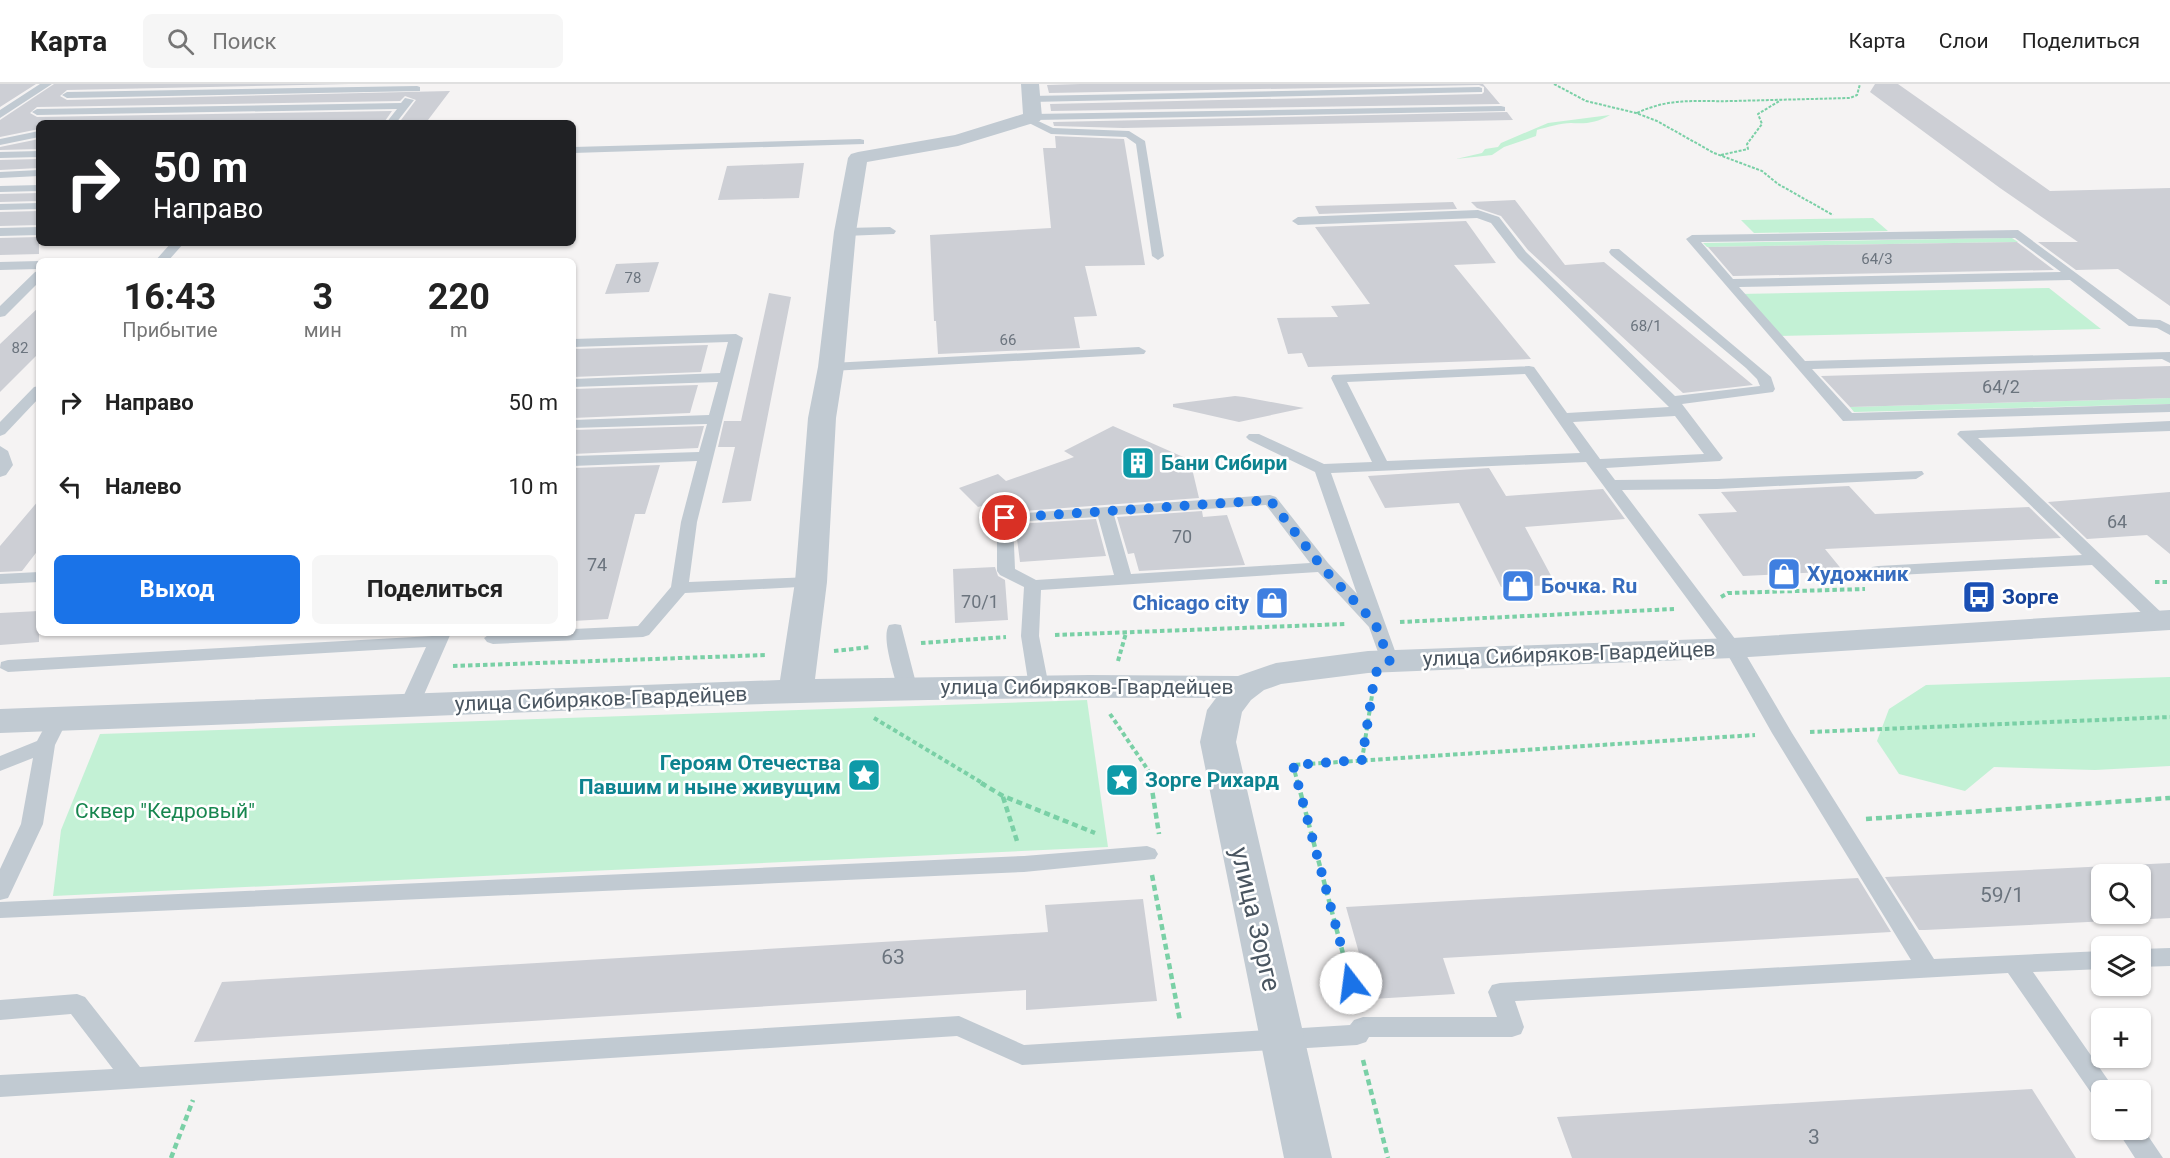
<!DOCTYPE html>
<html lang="ru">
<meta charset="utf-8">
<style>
:root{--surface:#fff;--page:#f6f6f6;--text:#222;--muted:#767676;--line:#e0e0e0;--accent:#1a73e8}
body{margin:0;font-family:Roboto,sans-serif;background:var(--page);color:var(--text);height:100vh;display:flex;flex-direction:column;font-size:22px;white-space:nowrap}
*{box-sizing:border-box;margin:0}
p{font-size:20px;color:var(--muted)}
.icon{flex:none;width:33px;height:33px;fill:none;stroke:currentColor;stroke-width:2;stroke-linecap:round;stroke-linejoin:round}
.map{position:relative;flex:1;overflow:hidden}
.panel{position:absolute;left:36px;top:174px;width:540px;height:378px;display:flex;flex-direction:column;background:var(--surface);border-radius:9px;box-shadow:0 2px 4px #0004}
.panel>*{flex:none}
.hud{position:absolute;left:36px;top:36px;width:540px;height:126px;border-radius:9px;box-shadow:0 2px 4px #0004;background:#202124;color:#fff;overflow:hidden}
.buttons{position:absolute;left:2091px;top:780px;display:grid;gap:12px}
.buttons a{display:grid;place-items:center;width:60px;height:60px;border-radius:9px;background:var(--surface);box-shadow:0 2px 4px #0004;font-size:30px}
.pin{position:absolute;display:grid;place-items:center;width:51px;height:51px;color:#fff;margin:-26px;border:3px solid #fff;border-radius:50%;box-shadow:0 2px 6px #0007}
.me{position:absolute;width:66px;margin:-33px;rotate:345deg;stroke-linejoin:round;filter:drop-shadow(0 0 4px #0008)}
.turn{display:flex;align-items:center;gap:21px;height:126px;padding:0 18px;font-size:27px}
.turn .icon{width:78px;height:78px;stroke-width:2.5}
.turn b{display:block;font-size:42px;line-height:51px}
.eta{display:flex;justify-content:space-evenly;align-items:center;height:102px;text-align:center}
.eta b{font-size:36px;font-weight:700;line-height:42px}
.cta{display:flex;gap:12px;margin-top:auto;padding:12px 18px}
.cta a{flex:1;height:69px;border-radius:9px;background:var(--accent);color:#fff;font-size:24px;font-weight:700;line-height:69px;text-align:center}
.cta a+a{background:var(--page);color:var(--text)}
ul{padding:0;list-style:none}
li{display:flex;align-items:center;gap:18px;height:84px;padding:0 18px}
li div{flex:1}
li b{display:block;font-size:22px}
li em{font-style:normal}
header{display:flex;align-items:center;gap:36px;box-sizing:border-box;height:84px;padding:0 30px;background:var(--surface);border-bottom:2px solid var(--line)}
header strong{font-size:28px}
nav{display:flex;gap:33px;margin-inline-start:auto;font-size:21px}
.search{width:420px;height:54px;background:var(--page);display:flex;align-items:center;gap:15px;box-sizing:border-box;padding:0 21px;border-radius:9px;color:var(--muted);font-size:22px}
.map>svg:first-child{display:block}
</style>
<header>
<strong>Карта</strong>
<div class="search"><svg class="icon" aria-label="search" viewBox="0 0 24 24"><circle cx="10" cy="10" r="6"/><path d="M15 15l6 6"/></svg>Поиск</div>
<nav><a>Карта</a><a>Слои</a><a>Поделиться</a></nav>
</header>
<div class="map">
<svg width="2170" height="1074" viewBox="0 0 2170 1074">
<rect width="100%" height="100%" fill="#f5f3f3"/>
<path fill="#c3f1d5" d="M1610 31C1596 39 1586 40 1571 39 1560 39 1548 43 1537 46L1536 52 1504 63 1492 71 1456 75 1482 69 1485 65 1498 63 1501 59 1548 39Z
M1873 134 1888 147 1754 149 1741 136Z
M2012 154 2018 158 1707 163 1703 159Z
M2049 204 2101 245 1775 252 1738 210Z
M2170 314V320L1854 328 1850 323Z
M2170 593V682L2095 686 1994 683 1965 707 1899 690 1877 657 1889 625 1926 601Z
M1087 616 1108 763 53 812 61 746 100 650Z"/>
<path fill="#cdcfd5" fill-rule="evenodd" d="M0 0H36L0 23Z
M54 0H349L67 6 60 12 67 16 450 7 428 36H401L416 16 405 12 400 17 37 23 30 29 37 33 392 27 385 37 39 39V45L0 53V36Z
M1080 0H1483L1500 20 1051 27 1050 20 1482 10 1484 8V3L1479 1 1049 9 1047 1Z
M1875 0H1898L2050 107 2170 104V222L2118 185 2076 186 2038 158H2078L2000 104 1870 8Z
M1507 28 1513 36 1123 44 1054 42 1053 38Z
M1055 52 1124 55 1145 181 1085 182 1097 232 1074 233 1080 264 938 270 936 237H934L930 151 1051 144 1043 64H1056Z
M39 55V65L0 66V63Z
M39 75V84L0 86V76Z
M804 79 799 114 718 116 727 82Z
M39 109V117L0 118V110Z
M1515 116 1565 181 1604 178 1753 301 1683 309 1528 166 1501 132 1477 124 1471 118Z
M1453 118 1457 125 1319 130 1315 122Z
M39 127V141L0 142V128Z
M1466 137 1496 179 1454 181 1531 275 1308 283 1302 269 1288 270 1277 234 1338 233 1331 222 1370 220 1315 143Z
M39 153V170L0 171V154Z
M2017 158 2054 186 1733 192 1708 163Z
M659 178 649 208 605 210 616 180Z
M769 209 791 213 751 417 722 419 735 363H718L724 337H741Z
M39 223V269L0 308V260Z
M708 261 701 288 573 293V265Z
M2170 282V314L1850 323 1821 292Z
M698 301 690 329 573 334V305Z
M1235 312 1244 313 1304 324 1239 338 1173 323V320Z
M704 342 698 364 573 370V346Z
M1113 342 1190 376 1199 414 1010 428 1008 414 978 423 959 404 998 390 1006 397 1074 373 1064 367Z
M660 381 645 430H635L608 535 573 537V384Z
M1489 384 1506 412 1603 405 1625 435 1525 443 1556 501 1501 503 1459 419 1385 424 1368 392Z
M1849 402 1875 430 2029 423 2061 454 1825 465 1843 487 1743 492 1698 430 1737 428 1721 408Z
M2170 408V470L2147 451 2087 455 2048 418Z
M39 416V465L22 487 0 488V462Z
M1202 427 1203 433 1227 431 1245 481 1139 487 1134 469 1128 470 1117 433Z
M1096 435 1106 472 1020 478 1015 440Z
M995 483 998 492 1005 496 1008 536 955 539 953 485Z
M39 527V558L0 561V529Z
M2170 779V834L1925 846H1919L1885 793ZM2102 790H2140V830H2102Z
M1858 794 1891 848 1443 874 1455 910 1372 915 1346 823Z
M1143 815 1157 917 1026 926V906L194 958 222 898 1048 848 1045 821Z
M2032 1005 2076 1074H1572L1557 1033Z"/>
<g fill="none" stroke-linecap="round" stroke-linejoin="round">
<path stroke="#7ad0a6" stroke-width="2" stroke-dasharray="3 1.5" stroke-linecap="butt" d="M1554 0 1586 17 1636 29 1657 37 1714 69 1762 87 1778 100 1833 131
M1637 29C1671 13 1697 18 1733 17 1772 16 1811 15 1850 14L1857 11 1860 0
M1721 71 1748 65 1747 60 1762 40 1758 30 1781 16"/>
<path stroke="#7ad0a6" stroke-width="4" stroke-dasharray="4.5 3" stroke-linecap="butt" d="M2155 498H2170
M1721 513 1728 509 1865 505
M1400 538 1674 525
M1055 551 1345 540
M921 559 1006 553
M834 567 871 563
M1118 577 1126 549
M453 582 767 571
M1110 630 1150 689 1152 700
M874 634 984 700
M1810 648 2170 633
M1362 676 1373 605
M1298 700 1293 681 1755 651"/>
<path stroke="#7ad0a6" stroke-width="4.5" stroke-dasharray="6 4" stroke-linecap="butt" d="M981 699 1003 712 1095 749
M1151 699 1159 750
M1298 699 1356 919
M1003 713 1017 757
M1866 735 2170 714
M1152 791 1180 937
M1363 976 1388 1074
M171 1074 193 1016"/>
<path fill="#c1cad2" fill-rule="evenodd" d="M40 0H52L0 34V26Z
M417 2 420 3V7L67 14 62 11 67 8Z
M1479 3 1482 4V8L1031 18 1026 15 1031 12Z
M405 14 414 16 396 39H386L397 25 37 31 32 28 37 25 401 19Z
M1501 22 1505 23V27L1036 36 1053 44 1129 47 1145 57 1164 172 1158 176 1152 172 1136 60 1126 53 1051 50 1023 36 1033 30Z
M39 47V53L0 61V55Z
M860 55 864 56V60L573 69V63Z
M39 67V73L0 74V68Z
M39 86V92L0 94V88Z
M39 101V107L0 108V102Z
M39 119V125L0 126V120Z
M1478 126 1499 133 1526 168 1675 312 1760 302 1757 295 1746 284 1611 171 1609 168 1611 165H1619L1771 293 1775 305 1773 308 1682 320 1723 374 1720 377 1606 384 1615 396 1717 395 1922 387 1924 390 1916 395 1717 405 1622 406 1742 564 1792 649 1934 875 2102 867V885L2033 888 2115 1006H2102V1016L2094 1013 2008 889 1515 917 1524 943 1521 950 1512 953H1369L1366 958 1357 961 1022 981 957 952 0 1013V991L113 985 71 930 0 936V916L77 910 85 913 140 983 959 932 1024 961 1350 941 1354 936 1363 933H1497L1488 908 1492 901 1500 899 1911 876 1772 649 1725 566 1586 378 1331 389 1399 578 1397 582H1383L1369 543 1318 488 1041 506 1039 552 1049 603 1046 607H1032L1029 603 1021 552 1024 503 1000 491 997 487V434L999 431 1270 411 1276 413 1328 479 1357 510 1315 388 1249 356 1246 353 1249 350H1259L1324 380 1372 378 1331 294 1333 291 1529 282 1534 283 1567 329 1669 323 1518 174 1491 139 1477 134 1298 141 1292 137 1298 133ZM1525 290 1580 369 1387 377 1347 298ZM1675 332 1704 370 1600 375 1573 338ZM1266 421 1310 479 1131 490 1114 431ZM1098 433 1114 491 1036 496 1015 485 1013 438Z
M39 143V151L0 152V144Z
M890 143 896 147 894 150 845 152 839 148 845 144Z
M2018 146 2138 235 2160 236 2170 241V251L2157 244 2129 242 2070 196 1739 203 1805 277 2170 268V279L2162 275 1812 285 1852 329 2170 320V328L1843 337 1686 155 1692 151ZM2015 154 2061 188 1733 195 1701 158Z
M171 159H184L168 177H155Z
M39 177V185L0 186V178Z
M39 187V198L5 232 0 233V222L35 188Z
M736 250 743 254 697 438 689 498 811 493 817 494 820 498 817 502 685 509 649 551 643 553 493 560 487 558 484 554 491 549H573V545L638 542 671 503 681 438 697 377 573 382V372L699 368 707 340 573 344V336L709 331 718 298 573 303V295L720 289 728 258 573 263V255Z
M1139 263 1146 267 1144 270 831 287 824 283 831 279Z
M39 302V314L5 350 0 352V338L34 303Z
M2170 337V347L1978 354 2165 532 2168 536 2165 540H2153L2092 481 1878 492 1872 491 1869 487 1872 483 1878 482 2082 471 1960 353 1957 350 1960 347Z
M0 362 8 367 13 381 6 391 0 393Z
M39 488V498L0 500V490Z
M895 540 901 541 917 603 914 607H900L897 603C894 589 881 553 889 541Z
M433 549H451L419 622 416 626 409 628 402 626 399 622 426 563 8 588 0 584 1 578 8 576 432 552Z
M58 629 65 631 68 635 55 661 43 740 11 808 8 814 0 816V785L21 740 33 674 0 687V672L37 657 51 631Z
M1147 762 1155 765 1158 770 1155 775 1024 788 0 834V818L1024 772Z
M2170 864V882L2140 883V865Z
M2140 1040 2163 1074H2135L2117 1046H2140Z"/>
<path fill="#c1cad2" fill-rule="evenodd" d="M1021 0H1039L1042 33 1040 37 958 62 867 78 856 148 844 283 836 334 827 498 815 595 1089 591 1238 592 1276 579 1368 567 1733 554 2170 526V546L1733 574 1368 589 1281 600 1264 606 1251 616 1242 628 1236 658 1332 1074H1284L1200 658 1207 626 1216 614C810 611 405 635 0 649V625L780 596 795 498 808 334 818 283 834 148 848 74 851 70 858 68 955 51 1023 30Z"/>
</g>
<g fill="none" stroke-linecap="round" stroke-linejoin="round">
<path stroke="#1a73e8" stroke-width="10" stroke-dasharray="0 18" d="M1005 434 1270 416 1322 483 1375 539 1390 578 1375 589 1362 676 1293 681 1351 899"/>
</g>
<defs>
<symbol id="building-square" viewBox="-11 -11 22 22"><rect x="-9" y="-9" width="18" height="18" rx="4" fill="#0f9aa8" stroke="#fff"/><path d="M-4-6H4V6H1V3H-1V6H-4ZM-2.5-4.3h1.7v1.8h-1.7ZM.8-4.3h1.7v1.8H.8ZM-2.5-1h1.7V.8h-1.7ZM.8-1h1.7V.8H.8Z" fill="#fff"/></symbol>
<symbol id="shop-square" viewBox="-11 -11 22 22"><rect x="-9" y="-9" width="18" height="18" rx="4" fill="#3f7fe0" stroke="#fff"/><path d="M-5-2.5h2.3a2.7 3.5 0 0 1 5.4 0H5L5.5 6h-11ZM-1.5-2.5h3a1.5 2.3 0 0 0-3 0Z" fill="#fff"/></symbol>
<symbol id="bus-square" viewBox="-11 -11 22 22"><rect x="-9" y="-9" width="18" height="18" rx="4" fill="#1a4fb4" stroke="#fff"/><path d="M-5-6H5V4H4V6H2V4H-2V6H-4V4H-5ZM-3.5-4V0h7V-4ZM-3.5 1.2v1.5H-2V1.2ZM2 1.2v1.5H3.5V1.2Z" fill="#fff"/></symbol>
<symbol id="sight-square" viewBox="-11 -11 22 22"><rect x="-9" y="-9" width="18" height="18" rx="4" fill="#0f9aa8" stroke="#fff"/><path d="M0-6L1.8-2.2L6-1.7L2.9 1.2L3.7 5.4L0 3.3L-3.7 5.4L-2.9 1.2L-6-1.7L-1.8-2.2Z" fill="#fff"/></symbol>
</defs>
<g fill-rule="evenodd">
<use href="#building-square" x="1119" y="360" width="38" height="38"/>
<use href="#shop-square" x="1765" y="471" width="38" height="38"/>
<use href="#shop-square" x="1499" y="483" width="38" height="38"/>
<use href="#bus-square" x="1960" y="494" width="38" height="38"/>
<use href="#shop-square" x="1253" y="500" width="38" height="38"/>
<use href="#sight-square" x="845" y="672" width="38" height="38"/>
<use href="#sight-square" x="1103" y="677" width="38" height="38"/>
</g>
<g text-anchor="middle" stroke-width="5" stroke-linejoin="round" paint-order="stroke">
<g font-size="15" fill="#6b747e">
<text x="1877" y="180">64/3</text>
<text x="633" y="199">78</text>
<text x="1646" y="247">68/1</text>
<text x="1008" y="261">66</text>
<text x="20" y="269">82</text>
</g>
<g font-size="18" fill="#6b747e">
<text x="2001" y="309">64/2</text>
<text x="2117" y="444">64</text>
<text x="1182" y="459">70</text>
<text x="597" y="487">74</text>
<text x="980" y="524">70/1</text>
</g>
<g font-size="21" font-weight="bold" fill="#0d838f" stroke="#fff" text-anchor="start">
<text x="1161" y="386">Бани Сибири</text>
<text x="841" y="686" text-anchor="end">Героям Отечества<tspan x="841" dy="24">Павшим и ныне живущим</tspan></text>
<text x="1145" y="703">Зорге Рихард</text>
</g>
<g font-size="21" font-weight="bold" fill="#366cbe" stroke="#fff" text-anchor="start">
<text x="1807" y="497">Художник</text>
<text x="1541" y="509">Бочка. Ru</text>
<text x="1249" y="526" text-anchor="end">Chicago city</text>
</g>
<g font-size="21" font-weight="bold" fill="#164399" stroke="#fff" text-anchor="start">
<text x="2002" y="520">Зорге</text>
</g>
<g font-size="21" fill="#4a5661" stroke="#fff">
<text transform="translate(1569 570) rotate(-2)" y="7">улица Сибиряков-Гвардейцев</text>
<text x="1087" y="610">улица Сибиряков-Гвардейцев</text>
<text transform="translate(601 615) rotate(-2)" y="7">улица Сибиряков-Гвардейцев</text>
</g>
<g font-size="21" fill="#17864f" stroke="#fff">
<text x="165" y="734">Сквер "Кедровый"</text>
</g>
<g font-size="21" fill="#6b747e">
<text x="2002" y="818">59/1</text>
<text x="893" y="880">63</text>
<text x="1814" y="1060">3</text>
</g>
<g font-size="26" fill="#4a5661" stroke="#fff">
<text transform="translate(1256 835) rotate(77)" y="9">улица Зорге</text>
</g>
</g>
</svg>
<div class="buttons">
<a><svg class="icon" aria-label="search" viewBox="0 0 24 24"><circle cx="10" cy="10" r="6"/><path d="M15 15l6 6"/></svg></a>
<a><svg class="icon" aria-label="layers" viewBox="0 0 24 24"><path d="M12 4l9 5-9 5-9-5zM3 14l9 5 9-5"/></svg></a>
<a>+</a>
<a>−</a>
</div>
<div class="pin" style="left:1005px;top:434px;background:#d93025"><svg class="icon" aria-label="arrive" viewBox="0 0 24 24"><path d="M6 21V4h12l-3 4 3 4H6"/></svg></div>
<svg class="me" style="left:1351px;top:899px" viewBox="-20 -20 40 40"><circle r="19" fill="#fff"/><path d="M0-13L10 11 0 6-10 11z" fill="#1a73e8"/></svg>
<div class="hud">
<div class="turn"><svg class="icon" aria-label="right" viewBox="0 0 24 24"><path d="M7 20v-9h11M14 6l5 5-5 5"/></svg><div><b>50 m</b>Направо</div></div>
</div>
<section class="panel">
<div class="eta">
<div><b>16:43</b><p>Прибытие</p></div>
<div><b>3</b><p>мин</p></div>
<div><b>220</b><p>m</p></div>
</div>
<ul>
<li><svg class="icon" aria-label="right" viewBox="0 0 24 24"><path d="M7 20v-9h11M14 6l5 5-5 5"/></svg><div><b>Направо</b></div><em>50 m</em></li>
<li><svg class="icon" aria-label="left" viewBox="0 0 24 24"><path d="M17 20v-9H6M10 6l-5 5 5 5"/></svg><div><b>Налево</b></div><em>10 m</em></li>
</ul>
<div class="cta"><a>Выход</a><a>Поделиться</a></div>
</section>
</div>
